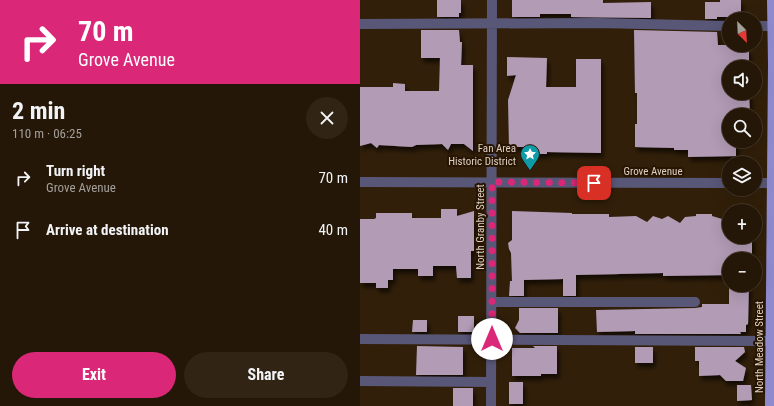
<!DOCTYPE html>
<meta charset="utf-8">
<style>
:root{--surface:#251707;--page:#312415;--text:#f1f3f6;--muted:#a39f9b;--line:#423628;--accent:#db2777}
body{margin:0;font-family:"Roboto Condensed",sans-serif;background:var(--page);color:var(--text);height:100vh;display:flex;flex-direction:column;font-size:15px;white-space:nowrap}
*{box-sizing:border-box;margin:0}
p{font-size:13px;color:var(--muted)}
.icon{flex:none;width:22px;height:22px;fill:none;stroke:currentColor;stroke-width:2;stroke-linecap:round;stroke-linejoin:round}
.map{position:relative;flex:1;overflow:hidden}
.drawer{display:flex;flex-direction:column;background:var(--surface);width:360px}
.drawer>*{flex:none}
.top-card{background:#db2777;color:#fff;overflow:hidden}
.needle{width:26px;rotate:156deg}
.buttons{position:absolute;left:362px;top:12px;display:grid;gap:8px}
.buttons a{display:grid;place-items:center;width:40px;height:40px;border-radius:50%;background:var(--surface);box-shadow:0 4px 16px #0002,0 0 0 1px var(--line);font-size:20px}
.pin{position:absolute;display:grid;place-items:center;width:34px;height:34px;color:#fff;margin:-17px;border-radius:8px;box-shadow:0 2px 6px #0006}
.me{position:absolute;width:44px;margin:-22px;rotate:0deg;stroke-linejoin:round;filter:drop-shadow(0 0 3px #0008)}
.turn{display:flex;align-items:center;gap:14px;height:84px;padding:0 12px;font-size:18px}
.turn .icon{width:52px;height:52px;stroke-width:2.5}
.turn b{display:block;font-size:28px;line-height:34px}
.round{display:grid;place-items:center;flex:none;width:42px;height:42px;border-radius:21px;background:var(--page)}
.overview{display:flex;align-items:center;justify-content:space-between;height:68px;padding:0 12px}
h1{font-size:24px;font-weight:700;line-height:30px}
.cta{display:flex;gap:8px;margin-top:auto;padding:8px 12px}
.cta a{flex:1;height:46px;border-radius:24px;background:var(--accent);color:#fff;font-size:16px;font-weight:700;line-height:46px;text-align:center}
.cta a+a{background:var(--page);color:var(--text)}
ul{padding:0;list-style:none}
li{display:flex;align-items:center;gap:12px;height:52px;padding:0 12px}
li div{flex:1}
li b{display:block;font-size:15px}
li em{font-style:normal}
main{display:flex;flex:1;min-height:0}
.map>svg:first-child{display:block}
</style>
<main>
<section class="drawer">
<div class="top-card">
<div class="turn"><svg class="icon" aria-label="right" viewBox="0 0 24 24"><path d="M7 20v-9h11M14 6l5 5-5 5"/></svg><div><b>70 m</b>Grove Avenue</div></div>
</div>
<div class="overview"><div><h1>2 min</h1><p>110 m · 06:25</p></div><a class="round"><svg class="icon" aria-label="close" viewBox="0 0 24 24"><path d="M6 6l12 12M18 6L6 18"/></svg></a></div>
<ul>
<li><svg class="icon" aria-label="right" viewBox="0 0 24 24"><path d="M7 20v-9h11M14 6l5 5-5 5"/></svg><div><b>Turn right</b><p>Grove Avenue</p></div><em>70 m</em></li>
<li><svg class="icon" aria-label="arrive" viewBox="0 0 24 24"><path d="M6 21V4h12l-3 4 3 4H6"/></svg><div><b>Arrive at destination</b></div><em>40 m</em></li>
</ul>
<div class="cta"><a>Exit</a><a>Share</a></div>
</section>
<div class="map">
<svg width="414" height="406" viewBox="0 0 414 406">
<defs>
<filter id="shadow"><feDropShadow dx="2.5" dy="4.5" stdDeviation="2" flood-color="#0009"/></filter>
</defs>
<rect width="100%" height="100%" fill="#311f09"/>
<path fill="#b29bb5" filter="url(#shadow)" d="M77 0H101V13H99V17H77Z
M152 0H243V3L291 2V18L211 17V14H180V17H152Z
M360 0H381V17H357V19H345V2H360Z
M61 30H99L100 42H102L101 65H113V151L104 144H91L88 150 82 144 56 145 52 147 19 145 17 148 11 143 0 146V87H33V83L45 84V91H79L80 58H61Z
M274 30 357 32 358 45H382L383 51H389V67H369V93H389L390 115H369V141H376V156L328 157V150H314V148L275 147V124H277V93H275Z
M147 57 187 58 186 87H216V59H241V153L187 152V154H169V147H149L148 100 156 75 147 76Z
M81 209H97V216L114 211V251H111V278H97L96 266H73V276H58V269H33V280H28V288H16V283H0V219H14L16 218V213H52V218H81Z
M152 211 212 213V214H249V217L276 216 287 222 293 216 302 219 308 216 320 223 325 217 336 216V214H352V216L369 221V237H392V259H369V275L303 276V273L216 275V296H203V279L164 280V296H149L150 281H152L151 253 149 249 148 243 152 240Z
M369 285H389L388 324 386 325V332H380L381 334H275V331L237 332 236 310 335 308 342 307V304H369Z
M159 308H198V333H160L155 328 159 320Z
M98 316H114V332H98Z
M53 320H67V332H52Z
M57 346 103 347V375H56Z
M173 346H197V374H181V376H152V348H175Z
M275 347H293V363H275Z
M335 347H384L385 352 375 361 386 368 383 381H366L360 375 339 376V361H335Z
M149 382H163V404H149Z
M377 385H391L392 400 377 401Z
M93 388H113V406H93Z"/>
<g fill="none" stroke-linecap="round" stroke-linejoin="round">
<path stroke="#595778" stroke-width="10" d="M0 24 238 23 369 26
M395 26H414
M0 182 369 183
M395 183H414
M132 302H335
M0 339 414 341
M0 381 131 382
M131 406 132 0"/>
<path stroke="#8f8acd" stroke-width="10" d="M410 406 413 64 412 0"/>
</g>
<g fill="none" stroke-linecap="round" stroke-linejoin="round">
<path stroke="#db2777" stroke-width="7" stroke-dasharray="0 12.6" d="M132 339V182L234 183"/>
</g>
<defs>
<symbol id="sight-pin" viewBox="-11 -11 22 30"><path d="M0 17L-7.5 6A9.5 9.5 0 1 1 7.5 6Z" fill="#0f9aa8" stroke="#271502"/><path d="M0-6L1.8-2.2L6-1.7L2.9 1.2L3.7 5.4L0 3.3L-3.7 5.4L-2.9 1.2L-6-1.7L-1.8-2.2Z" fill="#fff"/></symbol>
</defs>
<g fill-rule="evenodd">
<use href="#sight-pin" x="159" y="143" width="22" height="30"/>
</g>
<g text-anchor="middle" stroke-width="4" stroke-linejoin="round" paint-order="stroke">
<g font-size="11" fill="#ddd0c3" stroke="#271502" text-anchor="end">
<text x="156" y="152">Fan Area<tspan x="156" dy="13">Historic District</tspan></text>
</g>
<g font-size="11" fill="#ddd0c3" stroke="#271502">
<text x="293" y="175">Grove Avenue</text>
<text transform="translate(120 227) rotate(-90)" y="4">North Granby Street</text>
<text transform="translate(399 347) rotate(-90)" y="4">North Meadow Street</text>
</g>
</g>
</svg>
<div class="buttons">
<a><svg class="needle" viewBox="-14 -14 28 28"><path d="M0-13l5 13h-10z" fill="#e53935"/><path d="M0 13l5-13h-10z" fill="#a39f9b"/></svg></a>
<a><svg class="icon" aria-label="sound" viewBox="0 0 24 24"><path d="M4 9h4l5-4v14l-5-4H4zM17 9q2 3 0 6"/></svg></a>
<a><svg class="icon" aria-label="search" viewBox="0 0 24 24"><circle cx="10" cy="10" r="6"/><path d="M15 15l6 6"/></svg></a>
<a><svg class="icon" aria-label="layers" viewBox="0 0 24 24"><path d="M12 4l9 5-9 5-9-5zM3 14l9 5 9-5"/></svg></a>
<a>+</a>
<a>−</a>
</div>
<div class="pin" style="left:234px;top:183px;background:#d93025"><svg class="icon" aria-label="arrive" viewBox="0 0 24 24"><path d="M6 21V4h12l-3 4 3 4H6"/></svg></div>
<svg class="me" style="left:132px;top:339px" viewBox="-20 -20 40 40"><circle r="19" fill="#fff"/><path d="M0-13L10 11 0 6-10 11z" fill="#db2777"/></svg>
</div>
</main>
